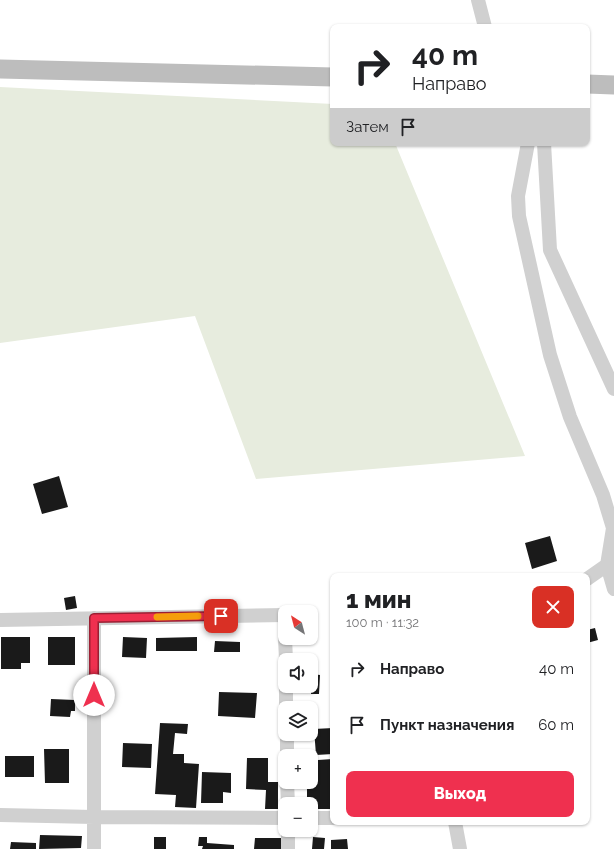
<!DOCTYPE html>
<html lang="ru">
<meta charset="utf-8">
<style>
:root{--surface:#fff;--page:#f2f2f2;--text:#202124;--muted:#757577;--accent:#ef304f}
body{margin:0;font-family:Raleway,sans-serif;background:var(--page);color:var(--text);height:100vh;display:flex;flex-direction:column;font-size:15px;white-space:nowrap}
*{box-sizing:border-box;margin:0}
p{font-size:13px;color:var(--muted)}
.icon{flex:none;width:22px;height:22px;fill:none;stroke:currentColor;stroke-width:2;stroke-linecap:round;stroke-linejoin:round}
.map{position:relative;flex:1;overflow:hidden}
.sheet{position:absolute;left:330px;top:573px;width:260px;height:252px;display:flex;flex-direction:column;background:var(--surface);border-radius:8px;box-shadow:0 1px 3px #0004}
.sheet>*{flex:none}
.guide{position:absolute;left:330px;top:24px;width:260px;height:122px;border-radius:8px;box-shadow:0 1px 3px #0004;background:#fff;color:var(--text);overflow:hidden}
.needle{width:26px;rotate:324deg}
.buttons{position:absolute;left:278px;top:605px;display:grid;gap:8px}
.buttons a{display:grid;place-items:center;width:40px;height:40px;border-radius:8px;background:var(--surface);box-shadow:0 1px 3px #0004;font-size:20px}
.pin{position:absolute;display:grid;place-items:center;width:34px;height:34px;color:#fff;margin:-17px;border-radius:8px;box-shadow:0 2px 6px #0006}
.me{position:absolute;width:44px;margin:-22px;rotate:0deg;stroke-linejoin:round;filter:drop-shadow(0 0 3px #0008)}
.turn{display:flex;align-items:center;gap:14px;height:84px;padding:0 16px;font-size:18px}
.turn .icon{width:52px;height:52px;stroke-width:2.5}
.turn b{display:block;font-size:28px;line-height:34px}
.then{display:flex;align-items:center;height:38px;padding:0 16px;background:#0003;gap:8px;font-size:15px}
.round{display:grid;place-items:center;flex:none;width:42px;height:42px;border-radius:8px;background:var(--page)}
.overview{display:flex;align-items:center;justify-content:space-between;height:68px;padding:0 16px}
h1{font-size:24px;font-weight:800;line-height:30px}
.primary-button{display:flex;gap:8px;margin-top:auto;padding:8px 16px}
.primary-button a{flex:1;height:46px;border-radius:8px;background:var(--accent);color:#fff;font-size:16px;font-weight:800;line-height:46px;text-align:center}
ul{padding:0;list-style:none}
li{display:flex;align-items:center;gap:12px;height:56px;padding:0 16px}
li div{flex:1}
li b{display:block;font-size:15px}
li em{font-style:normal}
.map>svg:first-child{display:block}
</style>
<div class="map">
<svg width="614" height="849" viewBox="0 0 614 849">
<rect width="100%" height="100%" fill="#fff"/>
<path fill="#e7ecde" d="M0 87 333 104V143H395L525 456 256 479 195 316 0 343Z"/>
<path fill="#1a1a1a" d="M59 476 68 507 42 514 33 484Z
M550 536 557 561 532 569 525 543Z
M75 596 77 608 66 610 64 598Z
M595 628 598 640 587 643V630Z
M1 637H30V663H21V669H1Z
M48 637H75V665H48Z
M123 637 147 638 146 658 122 657Z
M197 637V651H156V638Z
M215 641 240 642V652H214Z
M312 674 320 675 319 694H311Z
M219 692 257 693 255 718 218 716Z
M51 699 75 700V711H71L70 717 50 716Z
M160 723 188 724 187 734 175 733 173 754H184V763L199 764 196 808 175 807 176 795 155 794Z
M333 728V754L316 755 314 729Z
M123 743 152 744 151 768 122 767Z
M44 749H69V783H45Z
M5 756H34V777H5Z
M247 758H268V782H278V809H265L266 790 246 789Z
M333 759V809H311V804H307V782H311V776H318V760Z
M202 772 231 773V793L223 792V803H201Z
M40 835 82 836 81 848 39 849Z
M154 837H166V849H154Z
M199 837H207V843L234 845V849H202L203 846H198Z
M313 837 325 838 324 849H312Z
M255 838H282V849H254Z
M347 839 348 849H331V840Z
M11 842 36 843V849H10Z"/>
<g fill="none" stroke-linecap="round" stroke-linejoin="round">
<path stroke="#d0d0d0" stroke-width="14" d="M478 0 485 27
M528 143 518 196 519 216 550 355 570 417 603 495 613 528 607 565 587 579
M544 143 550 250 614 389
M607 565 614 589
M0 620 285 615
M285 638 286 660
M286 686V708
M287 734V756
M287 782 288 804
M0 815 94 817 285 818
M311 818H333
M455 822 460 849
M288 830V849
M94 849V618"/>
<path stroke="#bdbdbd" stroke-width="19" d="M0 69 333 77
M587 84 614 85"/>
</g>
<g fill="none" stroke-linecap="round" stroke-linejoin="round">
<defs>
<path id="route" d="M94 695V618L221 616"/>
</defs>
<use href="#route" stroke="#9b1f33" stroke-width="10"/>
<use href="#route" stroke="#ef304f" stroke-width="7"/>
<path stroke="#f59e0b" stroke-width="7" d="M157 617 198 616"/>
</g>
</svg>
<div class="buttons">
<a><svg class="needle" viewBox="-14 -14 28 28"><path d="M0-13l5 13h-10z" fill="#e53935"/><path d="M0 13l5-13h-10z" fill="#757577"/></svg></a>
<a><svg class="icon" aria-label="sound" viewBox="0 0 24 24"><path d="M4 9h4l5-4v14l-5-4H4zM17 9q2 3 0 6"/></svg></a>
<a><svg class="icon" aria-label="layers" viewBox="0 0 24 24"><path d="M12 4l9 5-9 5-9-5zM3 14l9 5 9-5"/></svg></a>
<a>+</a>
<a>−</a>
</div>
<div class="pin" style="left:221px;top:616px;background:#d93025"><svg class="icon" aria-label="arrive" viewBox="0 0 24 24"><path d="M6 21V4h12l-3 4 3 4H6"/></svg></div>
<svg class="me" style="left:94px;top:695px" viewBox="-20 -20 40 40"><circle r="19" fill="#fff"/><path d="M0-13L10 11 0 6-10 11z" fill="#ef304f"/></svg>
<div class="guide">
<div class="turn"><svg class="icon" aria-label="right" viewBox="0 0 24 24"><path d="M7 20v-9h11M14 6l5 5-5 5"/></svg><div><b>40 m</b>Направо</div></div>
<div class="then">Затем<svg class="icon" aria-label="arrive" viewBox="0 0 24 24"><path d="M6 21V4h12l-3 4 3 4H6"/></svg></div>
</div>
<section class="sheet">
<div class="overview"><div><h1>1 мин</h1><p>100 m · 11:32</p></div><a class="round" style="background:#d93025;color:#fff"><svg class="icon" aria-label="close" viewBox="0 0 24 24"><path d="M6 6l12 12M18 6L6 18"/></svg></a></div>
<ul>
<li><svg class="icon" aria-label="right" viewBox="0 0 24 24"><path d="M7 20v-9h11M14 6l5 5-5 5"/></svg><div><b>Направо</b></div><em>40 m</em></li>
<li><svg class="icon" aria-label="arrive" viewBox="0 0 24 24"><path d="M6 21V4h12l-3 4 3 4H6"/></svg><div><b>Пункт назначения</b></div><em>60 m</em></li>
</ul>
<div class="primary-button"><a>Выход</a></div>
</section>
</div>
